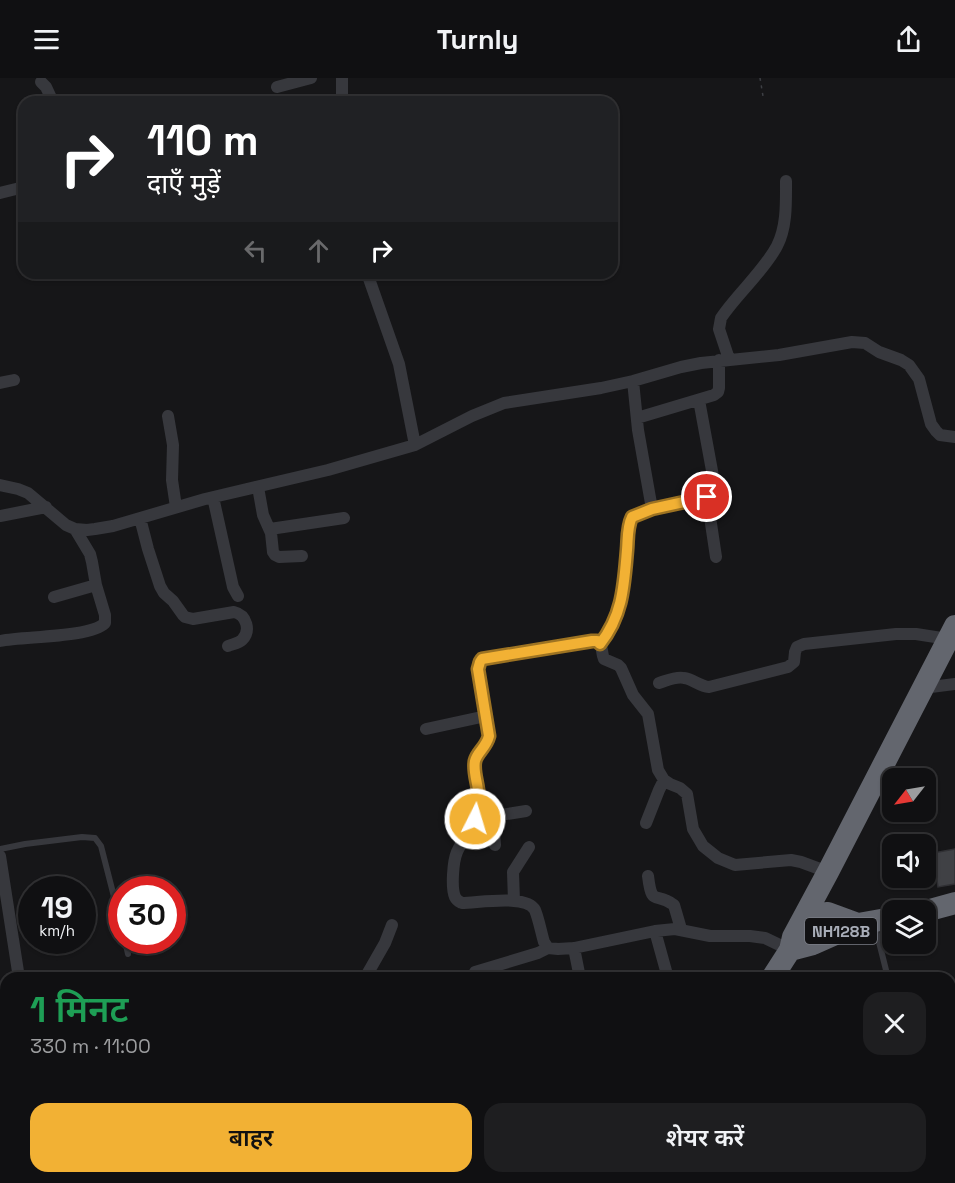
<!DOCTYPE html>
<html lang="hi">
<meta charset="utf-8">
<style>
:root{--surface:#101012;--page:#1e1e20;--text:#f1f3f6;--muted:#9c9d9f;--line:#303032;--accent:#f2b134}
body{margin:0;font-family:"Space Grotesk","Noto Sans Devanagari",sans-serif;background:var(--page);color:var(--text);height:100vh;display:flex;flex-direction:column;font-size:22px;white-space:nowrap}
*{box-sizing:border-box;margin:0}
p{font-size:20px;color:var(--muted)}
.icon{flex:none;width:33px;height:33px;fill:none;stroke:currentColor;stroke-width:2;stroke-linecap:round;stroke-linejoin:round}
.map{position:relative;flex:1;overflow:hidden}
.side{position:absolute;left:0px;top:894px;width:956px;height:212px;display:flex;flex-direction:column;background:var(--surface);border-radius:18px 18px 0 0;box-shadow:0 2px 4px #0004,0 0 0 2px var(--line)}
.side>*{flex:none}
.top-card{position:absolute;left:18px;top:18px;width:600px;height:183px;border-radius:18px;box-shadow:0 2px 4px #0004,0 0 0 2px var(--line);background:#202124;color:#fff;overflow:hidden}
.needle{width:39px;rotate:239deg}
.fabs{position:absolute;left:882px;top:690px;display:grid;gap:12px}
.fabs a{display:grid;place-items:center;width:54px;height:54px;border-radius:12px;background:var(--surface);box-shadow:0 2px 4px #0004,0 0 0 2px var(--line);font-size:30px}
.speed{position:absolute;left:18px;top:798px;display:flex;gap:12px;font-size:30px;font-weight:700;text-align:center}
.speed>*{display:grid;place-content:center;width:78px;height:78px;border-radius:50%;background:var(--surface);box-shadow:0 2px 4px #0004,0 0 0 2px var(--line);line-height:1}
.speed small{font-size:15px;font-weight:400}
.speed .limit{border:9px solid #d22;background:#fff;color:#111}
.pin{position:absolute;display:grid;place-items:center;width:51px;height:51px;color:#fff;margin:-26px;border:3px solid #fff;border-radius:50%;box-shadow:0 2px 6px #0007}
.me{position:absolute;width:66px;margin:-33px;rotate:5deg;stroke-linejoin:round;filter:drop-shadow(0 0 4px #0008)}
.turn{display:flex;align-items:center;gap:21px;height:126px;padding:0 30px;font-size:27px}
.turn .icon{width:78px;height:78px;stroke-width:2.5}
.turn b{display:block;font-size:42px;line-height:51px}
.lanes{display:flex;align-items:center;height:57px;padding:0 30px;background:#0003;justify-content:center;gap:30px;direction:ltr}
.lanes .off{opacity:.35}
.round{display:grid;place-items:center;flex:none;width:63px;height:63px;border-radius:18px;background:var(--page)}
.summary{display:flex;align-items:center;justify-content:space-between;height:102px;padding:0 30px}
h1{font-size:36px;font-weight:600;line-height:45px;color:#1e9e55}
.action{display:flex;gap:12px;margin-top:auto;padding:12px 30px}
.action a{flex:1;height:69px;border-radius:18px;background:var(--accent);color:#111;font-size:24px;font-weight:600;line-height:69px;text-align:center}
.action a+a{background:var(--page);color:var(--text)}
header{display:flex;justify-content:space-between;align-items:center;height:78px;padding:0 30px;background:var(--surface);font-size:27px;font-weight:600}
.map>svg:first-child{display:block}
</style>
<header><svg class="icon" aria-label="menu" viewBox="0 0 24 24"><path d="M4 6h16M4 12h16M4 18h16"/></svg>Turnly<svg class="icon" aria-label="share" viewBox="0 0 24 24"><path d="M12 15V3M7 8l5-5 5 5M5 13v7h14v-7"/></svg></header>
<div class="map">
<svg width="955" height="1105" viewBox="0 0 955 1105">
<rect width="100%" height="100%" fill="#161618"/>
<path fill="#404145" stroke="#303034" stroke-width="1.5" d="M955 771V806L938 809 933 775Z"/>
<g fill="none" stroke-linecap="round" stroke-linejoin="round">
<path stroke="#3d3f44" stroke-width="1.5" stroke-dasharray="3 4.5" stroke-linecap="butt" d="M760 0 763 18"/>
<path stroke="#37383d" stroke-width="6" d="M0 771 25 766 82 759 95 760 101 768 122 850
M875 848 888 900
M125 862 128 876"/>
<path stroke="#37383d" stroke-width="12" d="M41 4 46 9 53 24
M277 9 311 0
M342 24V0
M0 115 24 109
M367 195 399 286 415 367
M729 281 719 251 721 240C737 216 764 193 777 168 787 149 786 124 786 103
M633 303 638 352 652 431
M0 305 14 302
M168 338 173 367 172 402 176 429
M637 340 714 317 718 314 719 310V282
M0 407 18 411 28 415 66 447 75 451 87 452 95 451 113 448 205 421 328 392 415 367 472 338 504 325 601 310 633 303 681 289 701 285 779 277 852 264 865 265 879 274 901 282 909 287 919 301 931 346 936 353 940 357 955 359
M258 409 263 437 271 455 273 474 275 477 279 479 302 478
M213 419 233 509 238 518
M707 419 716 479
M0 438 46 429
M140 440 148 471 160 508 164 515 173 523 183 537 185 539 193 541 234 534C247 537 251 553 242 562 239 565 233 566 228 568
M270 451 344 440
M54 519 96 507
M0 563C23 558 90 560 105 545V537L96 507 92 484 90 476 75 451
M601 566C623 536 624 508 627 472 627 461 627 449 632 439L652 431 707 419C712 416 714 415 715 409L699 322
M659 605C666 603 676 598 684 600 693 601 699 608 709 609L788 589 794 584 795 574 797 569 804 566 896 556H916L948 561
M923 610 955 606
M426 651 486 638
M493 739 495 767
M475 741 526 733
M646 745 659 712 664 702
M0 778 19 900
M648 798C652 830 655 813 674 827L681 851
M514 823 513 794 529 769
M655 853 668 900
M574 870 580 900
M790 872 765 860 750 858H710L675 851 655 853 574 870 558 871 548 870 544 864C541 854 539 842 535 832 527 816 478 825 462 825 458 823 457 823 455 819 451 810 453 783 457 774 462 762 471 753 475 741 483 721 473 705 475 686 476 676 486 670 489 658L478 591V586L482 581 592 563C605 564 600 572 604 581L618 587 621 590 633 617 648 636 658 692 664 702 670 706 680 710 687 716 693 751 703 768 718 780 735 787 791 782 801 784 828 794
M475 894 538 875 548 870
M306 900H317
M365 900 385 865 392 847
M0 1014 6 1013
M51 1100 52 1105
M281 1100 282 1105"/>
<path stroke="#63666e" stroke-width="22" d="M926 833 955 825
M805 838 828 835 858 846
M790 872 813 866 858 846 892 840
M772 900 790 872 793 859 828 794 955 548
M656 1105 659 1100"/>
</g>
<g fill="none" stroke-linecap="round" stroke-linejoin="round">
<defs>
<path id="route" d="M475 741C477 732 479 722 478 712 477 703 473 692 475 683 477 674 486 670 489 658L478 591 480 584 482 581 592 563H597L600 566C623 537 624 507 627 472 628 461 627 449 632 439L652 431 707 419"/>
</defs>
<use href="#route" stroke="#9d7322" stroke-width="15"/>
<use href="#route" stroke="#f2b134" stroke-width="10"/>
</g>
<g text-anchor="middle" stroke-width="4.5" stroke-linejoin="round" paint-order="stroke">
<rect fill="#111113" stroke="#7b7e86" stroke-width="1.5" x="805" y="840" width="72" height="26" rx="4.5"/>
<g font-size="16" font-weight="bold" fill="#a8adb8">
<text x="841" y="859">NH128B</text>
</g>
</g>
</svg>
<div class="fabs">
<a><svg class="needle" viewBox="-14 -14 28 28"><path d="M0-13l5 13h-10z" fill="#e53935"/><path d="M0 13l5-13h-10z" fill="#9c9d9f"/></svg></a>
<a><svg class="icon" aria-label="sound" viewBox="0 0 24 24"><path d="M4 9h4l5-4v14l-5-4H4zM17 9q2 3 0 6"/></svg></a>
<a><svg class="icon" aria-label="layers" viewBox="0 0 24 24"><path d="M12 4l9 5-9 5-9-5zM3 14l9 5 9-5"/></svg></a>
</div>
<div class="speed"><div>19<small>km/h</small></div><div class="limit">30</div></div>
<div class="pin" style="left:707px;top:419px;background:#d93025"><svg class="icon" aria-label="arrive" viewBox="0 0 24 24"><path d="M6 21V4h12l-3 4 3 4H6"/></svg></div>
<svg class="me" style="left:475px;top:741px" viewBox="-20 -20 40 40"><circle r="17" fill="#f2b134" stroke="#fff" stroke-width="3"/><path d="M0-11L8 9 0 5-8 9z" fill="#fff"/></svg>
<div class="top-card">
<div class="turn"><svg class="icon" aria-label="right" viewBox="0 0 24 24"><path d="M7 20v-9h11M14 6l5 5-5 5"/></svg><div><b>110 m</b>दाएँ मुड़ें</div></div>
<div class="lanes"><svg class="icon off" aria-label="left" viewBox="0 0 24 24"><path d="M17 20v-9H6M10 6l-5 5 5 5"/></svg><svg class="icon off" aria-label="ahead" viewBox="0 0 24 24"><path d="M12 20V5M6 11l6-6 6 6"/></svg><svg class="icon" aria-label="right" viewBox="0 0 24 24"><path d="M7 20v-9h11M14 6l5 5-5 5"/></svg></div>
</div>
<section class="side">
<div class="summary"><div><h1>1 मिनट</h1><p>330 m · 11:00</p></div><a class="round"><svg class="icon" aria-label="close" viewBox="0 0 24 24"><path d="M6 6l12 12M18 6L6 18"/></svg></a></div>
<div class="action"><a>बाहर</a><a>शेयर करें</a></div>
</section>
</div>
